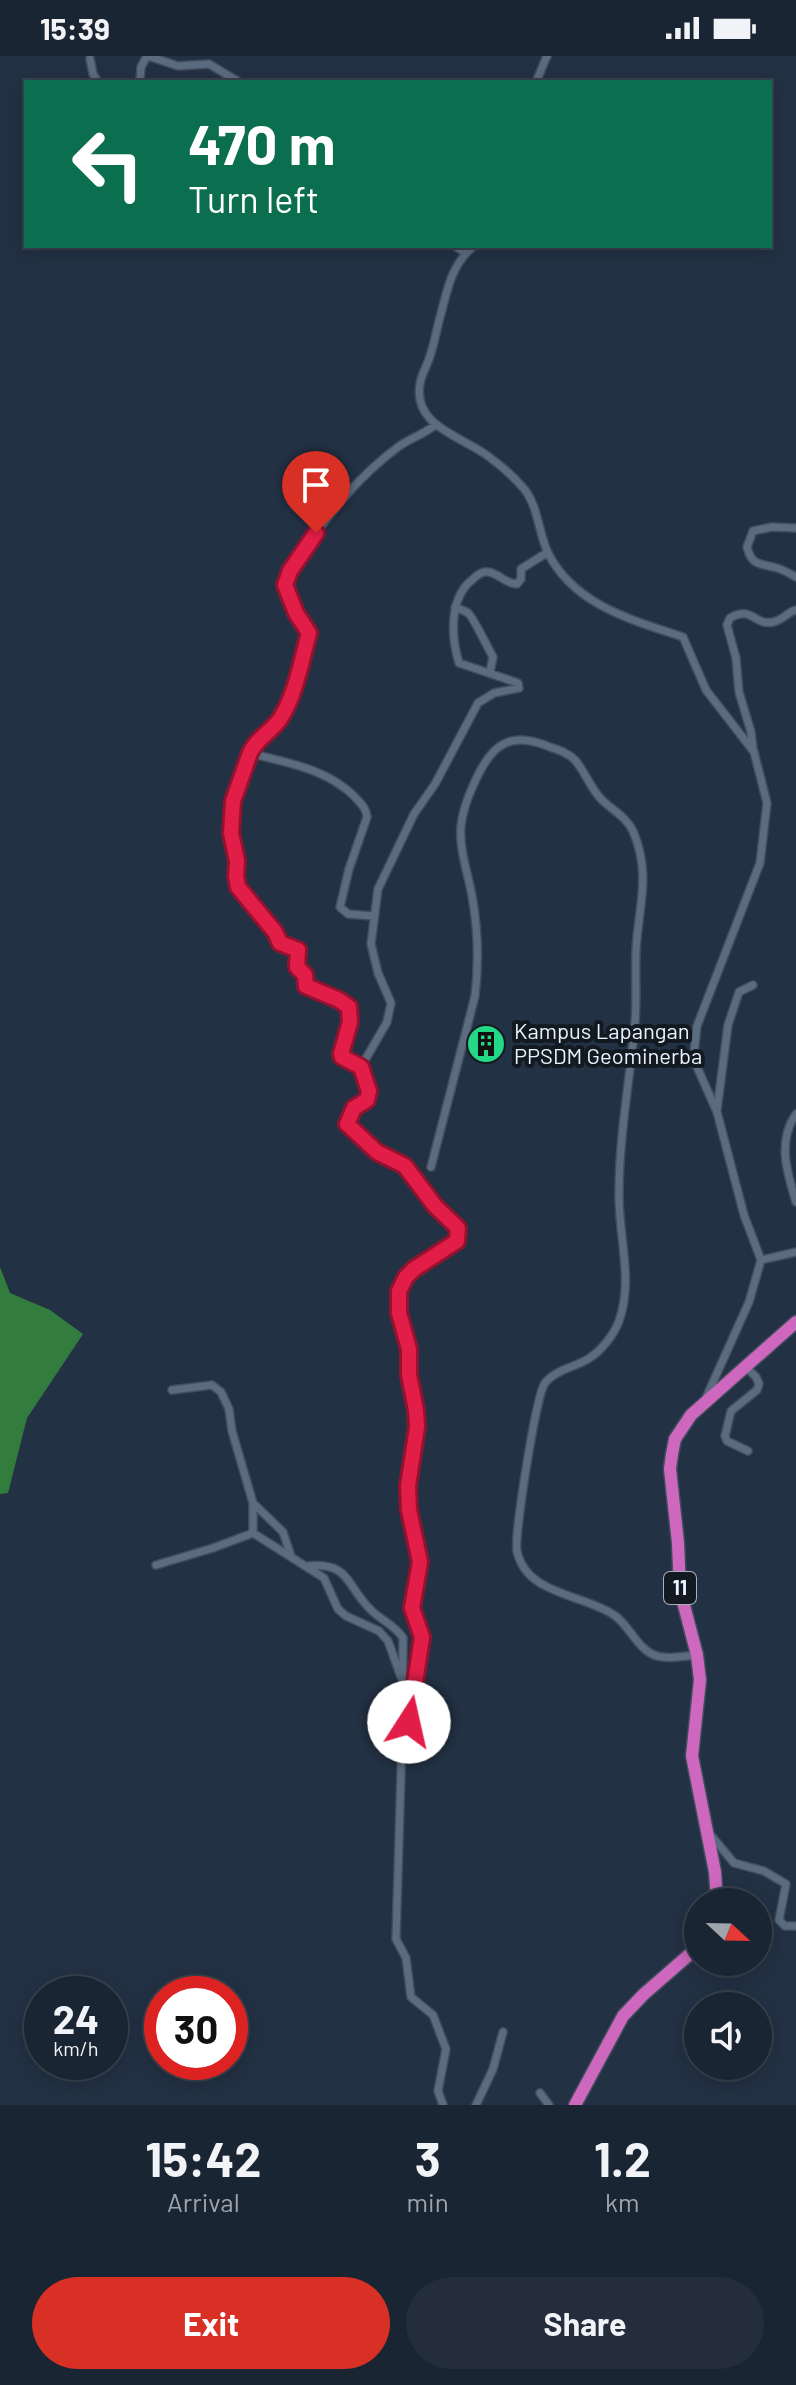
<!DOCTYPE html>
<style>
:root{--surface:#1a2533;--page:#232d3b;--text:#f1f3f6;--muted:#9fa5ac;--line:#38424e;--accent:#d93025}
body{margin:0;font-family:Barlow,sans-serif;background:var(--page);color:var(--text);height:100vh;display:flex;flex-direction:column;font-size:30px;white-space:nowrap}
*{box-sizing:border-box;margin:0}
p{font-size:26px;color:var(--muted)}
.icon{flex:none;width:44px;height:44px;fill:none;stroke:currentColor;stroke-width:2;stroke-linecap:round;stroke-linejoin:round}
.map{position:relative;height:2049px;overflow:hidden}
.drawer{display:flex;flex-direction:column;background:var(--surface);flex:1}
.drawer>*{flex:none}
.guide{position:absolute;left:24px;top:24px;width:748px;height:168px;border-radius:0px;box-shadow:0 4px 20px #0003,0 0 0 2px var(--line);background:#0b6e4f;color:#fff;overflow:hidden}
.needle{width:52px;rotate:112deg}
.controls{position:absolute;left:684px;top:1832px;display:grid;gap:16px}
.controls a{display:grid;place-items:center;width:88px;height:88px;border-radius:50%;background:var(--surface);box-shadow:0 4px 20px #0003,0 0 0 2px var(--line);font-size:40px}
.speed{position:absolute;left:24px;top:1920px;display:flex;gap:16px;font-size:40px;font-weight:700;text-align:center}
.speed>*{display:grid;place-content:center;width:104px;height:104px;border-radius:50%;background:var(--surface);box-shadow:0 4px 20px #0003,0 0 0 2px var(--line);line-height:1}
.speed small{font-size:20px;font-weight:400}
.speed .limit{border:12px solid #d22;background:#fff;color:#111}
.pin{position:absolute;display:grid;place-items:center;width:68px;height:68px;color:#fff;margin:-82px -34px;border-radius:50% 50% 50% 0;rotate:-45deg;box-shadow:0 0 8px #0007}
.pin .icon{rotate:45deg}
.me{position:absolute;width:88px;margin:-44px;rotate:10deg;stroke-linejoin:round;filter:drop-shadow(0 0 6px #0008)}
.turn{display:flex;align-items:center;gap:28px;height:168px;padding:0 32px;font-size:36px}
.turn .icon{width:104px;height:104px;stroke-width:2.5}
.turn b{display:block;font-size:56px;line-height:68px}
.eta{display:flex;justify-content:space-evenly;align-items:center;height:136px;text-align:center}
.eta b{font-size:48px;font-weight:700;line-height:56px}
.action{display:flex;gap:16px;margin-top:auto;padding:16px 32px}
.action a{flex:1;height:92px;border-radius:48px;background:var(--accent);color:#fff;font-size:32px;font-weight:700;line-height:92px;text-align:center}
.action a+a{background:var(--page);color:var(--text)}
.status{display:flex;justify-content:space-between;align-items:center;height:56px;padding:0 40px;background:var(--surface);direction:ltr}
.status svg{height:22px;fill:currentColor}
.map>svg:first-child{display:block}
</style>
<div class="status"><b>15:39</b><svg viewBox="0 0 49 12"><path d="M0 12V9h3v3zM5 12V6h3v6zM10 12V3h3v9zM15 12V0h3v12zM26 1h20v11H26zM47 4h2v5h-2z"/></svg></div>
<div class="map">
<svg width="796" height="2049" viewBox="0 0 796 2049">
<rect width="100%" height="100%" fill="#233144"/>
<path fill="#327c3e" d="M0 1211 10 1237 50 1254 83 1278 27 1362 8 1437 0 1438Z"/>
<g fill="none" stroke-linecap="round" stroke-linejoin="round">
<defs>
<path id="street" d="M148 0 178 10 209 8 239 26
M90 3 93 18 98 26
M140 26 141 11 147 0
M536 26 547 0
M455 190 465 197
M474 190C450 209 447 237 439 265 436 276 434 289 430 300 427 310 421 319 420 328 413 369 458 379 485 398 498 407 515 422 525 434 538 451 539 478 548 497 574 549 632 564 683 581L706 634 754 696 767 747 760 807 697 970 694 997 697 1011 717 1056 744 1159 761 1204 749 1246 705 1344
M435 369C423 379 410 382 398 391 359 420 330 456 303 496 297 505 286 517 285 528 283 546 304 562 309 577 302 606 296 638 280 663 271 676 256 683 250 697L233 745 231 777 237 805 236 820 238 831 275 876 280 887 298 894 297 911 305 919 306 930 339 944 349 951 350 966 341 998 342 1001 361 1011 369 1035 367 1044 354 1052 347 1068 377 1096 405 1110 435 1150 458 1172 457 1185 414 1213 406 1221 399 1235V1257L409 1293V1319L416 1354 409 1454 420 1506 412 1552 422 1581 409 1666 402 1683 396 1883 406 1902 411 1941 433 1959 446 1993 438 2035 443 2049
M796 472 772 471 753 475 747 491C752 511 761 507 777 512 784 514 790 518 796 521
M455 551C459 553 464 554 468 557 472 559 489 594 493 601L490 616
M753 693 751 676 739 636 736 602 727 569 730 562C752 549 754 570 773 566 782 565 787 556 796 554
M250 697C287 707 325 712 354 740 360 747 366 751 367 761L349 813 340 851 348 858 373 860
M361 1011 387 966 391 947 378 917 371 888 378 833 414 758 435 728 478 647 494 637 519 632 518 627 459 607C451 581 449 542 472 524 476 520 482 515 488 516 499 517 505 528 517 528L521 523V513L548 496
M717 1054 728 969 739 936 753 929
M796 1058C777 1085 787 1117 796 1146
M431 1111 475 940C479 907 478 873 472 840 468 817 459 794 461 770 463 749 482 700 502 689 516 680 536 685 550 691 559 694 568 697 575 704 586 717 591 734 603 745 614 755 627 762 633 775 652 820 638 851 636 895 635 919 637 943 635 966 630 1024 619 1080 619 1137 618 1179 634 1224 619 1265 614 1279 601 1295 588 1303 575 1311 555 1314 545 1327 536 1339 514 1480 517 1495 526 1539 583 1538 614 1559 629 1569 637 1592 654 1599 667 1604 684 1600 697 1599
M761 1204 796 1196
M745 1310 756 1321 759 1328 757 1334 731 1355 725 1380 727 1385 748 1395
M172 1334 212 1329 221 1336 229 1353 232 1375 253 1447V1477
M253 1447 283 1476 291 1500
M156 1509 213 1492 253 1477 324 1522 338 1553 346 1560 379 1575 388 1585 401 1621
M307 1510C350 1506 345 1528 370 1553 380 1564 394 1568 403 1582L402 1681
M709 1777 734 1807 764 1815 786 1828 779 1864 785 1870H796
M540 2037 549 2049
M476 2049 493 2013 503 1976"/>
<path id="highway" d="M717 1846 715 1816 692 1700 700 1624 697 1599 680 1534 678 1487 670 1413 672 1398 675 1383 691 1359 796 1266
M575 2049 623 1960 644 1938 698 1891"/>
</defs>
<use href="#street" stroke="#414d5d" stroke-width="10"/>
<use href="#highway" stroke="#414d5d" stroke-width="15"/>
<use href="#street" stroke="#5b6b80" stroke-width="7"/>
<use href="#highway" stroke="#cd68be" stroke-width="12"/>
</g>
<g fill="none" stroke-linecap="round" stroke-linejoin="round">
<defs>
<path id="route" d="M316 477 290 515 285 529 296 557 309 577C301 606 296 638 280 663 271 676 256 683 250 697L233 745 231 777 237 805 236 820 238 831 275 876 280 887 298 894 297 911 305 919 306 930 339 944 349 951 350 966 341 998 342 1001 361 1011 369 1035 367 1044 354 1052 347 1068 377 1096 405 1110 435 1150 458 1172 457 1185 414 1213 406 1221 399 1235V1257L409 1293V1319L416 1354 417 1371 408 1430 409 1454 420 1506 412 1552 422 1581 409 1666"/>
</defs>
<use href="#route" stroke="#92132f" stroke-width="20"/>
<use href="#route" stroke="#e11d48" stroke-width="14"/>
</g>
<defs>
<symbol id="building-disc" viewBox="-11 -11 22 22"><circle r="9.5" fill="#23d886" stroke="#131921"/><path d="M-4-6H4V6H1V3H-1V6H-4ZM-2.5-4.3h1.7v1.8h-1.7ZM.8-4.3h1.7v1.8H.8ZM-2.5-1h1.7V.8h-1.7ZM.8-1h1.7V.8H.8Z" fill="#111"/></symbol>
</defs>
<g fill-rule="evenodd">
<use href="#building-disc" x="464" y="966" width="44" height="44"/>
</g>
<g text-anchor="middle" stroke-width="8" stroke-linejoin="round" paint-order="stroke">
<rect fill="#131921" stroke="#a9b1bc" stroke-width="2" x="664" y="1516" width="32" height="32" rx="6"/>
<g font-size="20" font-weight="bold" fill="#e9f2ff">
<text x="680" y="1539">11</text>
</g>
<g font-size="22" fill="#e9f2ff" stroke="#131921" text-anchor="start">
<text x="514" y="983">Kampus Lapangan<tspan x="514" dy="25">PPSDM Geominerba</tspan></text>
</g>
</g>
</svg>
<div class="controls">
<a><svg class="needle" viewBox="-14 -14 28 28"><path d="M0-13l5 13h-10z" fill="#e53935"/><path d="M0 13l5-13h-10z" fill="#9fa5ac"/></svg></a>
<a><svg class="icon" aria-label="sound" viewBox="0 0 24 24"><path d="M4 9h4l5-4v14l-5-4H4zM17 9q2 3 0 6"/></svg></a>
</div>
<div class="speed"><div>24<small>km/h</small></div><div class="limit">30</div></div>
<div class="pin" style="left:316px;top:477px;background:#d93025"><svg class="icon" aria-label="arrive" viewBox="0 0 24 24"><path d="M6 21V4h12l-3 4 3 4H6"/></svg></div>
<svg class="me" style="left:409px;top:1666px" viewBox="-20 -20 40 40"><circle r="19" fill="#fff"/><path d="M0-13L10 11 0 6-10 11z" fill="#e11d48"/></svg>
<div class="guide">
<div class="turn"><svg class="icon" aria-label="left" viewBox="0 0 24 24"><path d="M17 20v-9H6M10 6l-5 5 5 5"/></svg><div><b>470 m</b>Turn left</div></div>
</div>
</div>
<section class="drawer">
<div class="eta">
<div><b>15:42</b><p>Arrival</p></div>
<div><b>3</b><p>min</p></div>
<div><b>1.2</b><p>km</p></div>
</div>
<div class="action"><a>Exit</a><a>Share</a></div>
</section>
